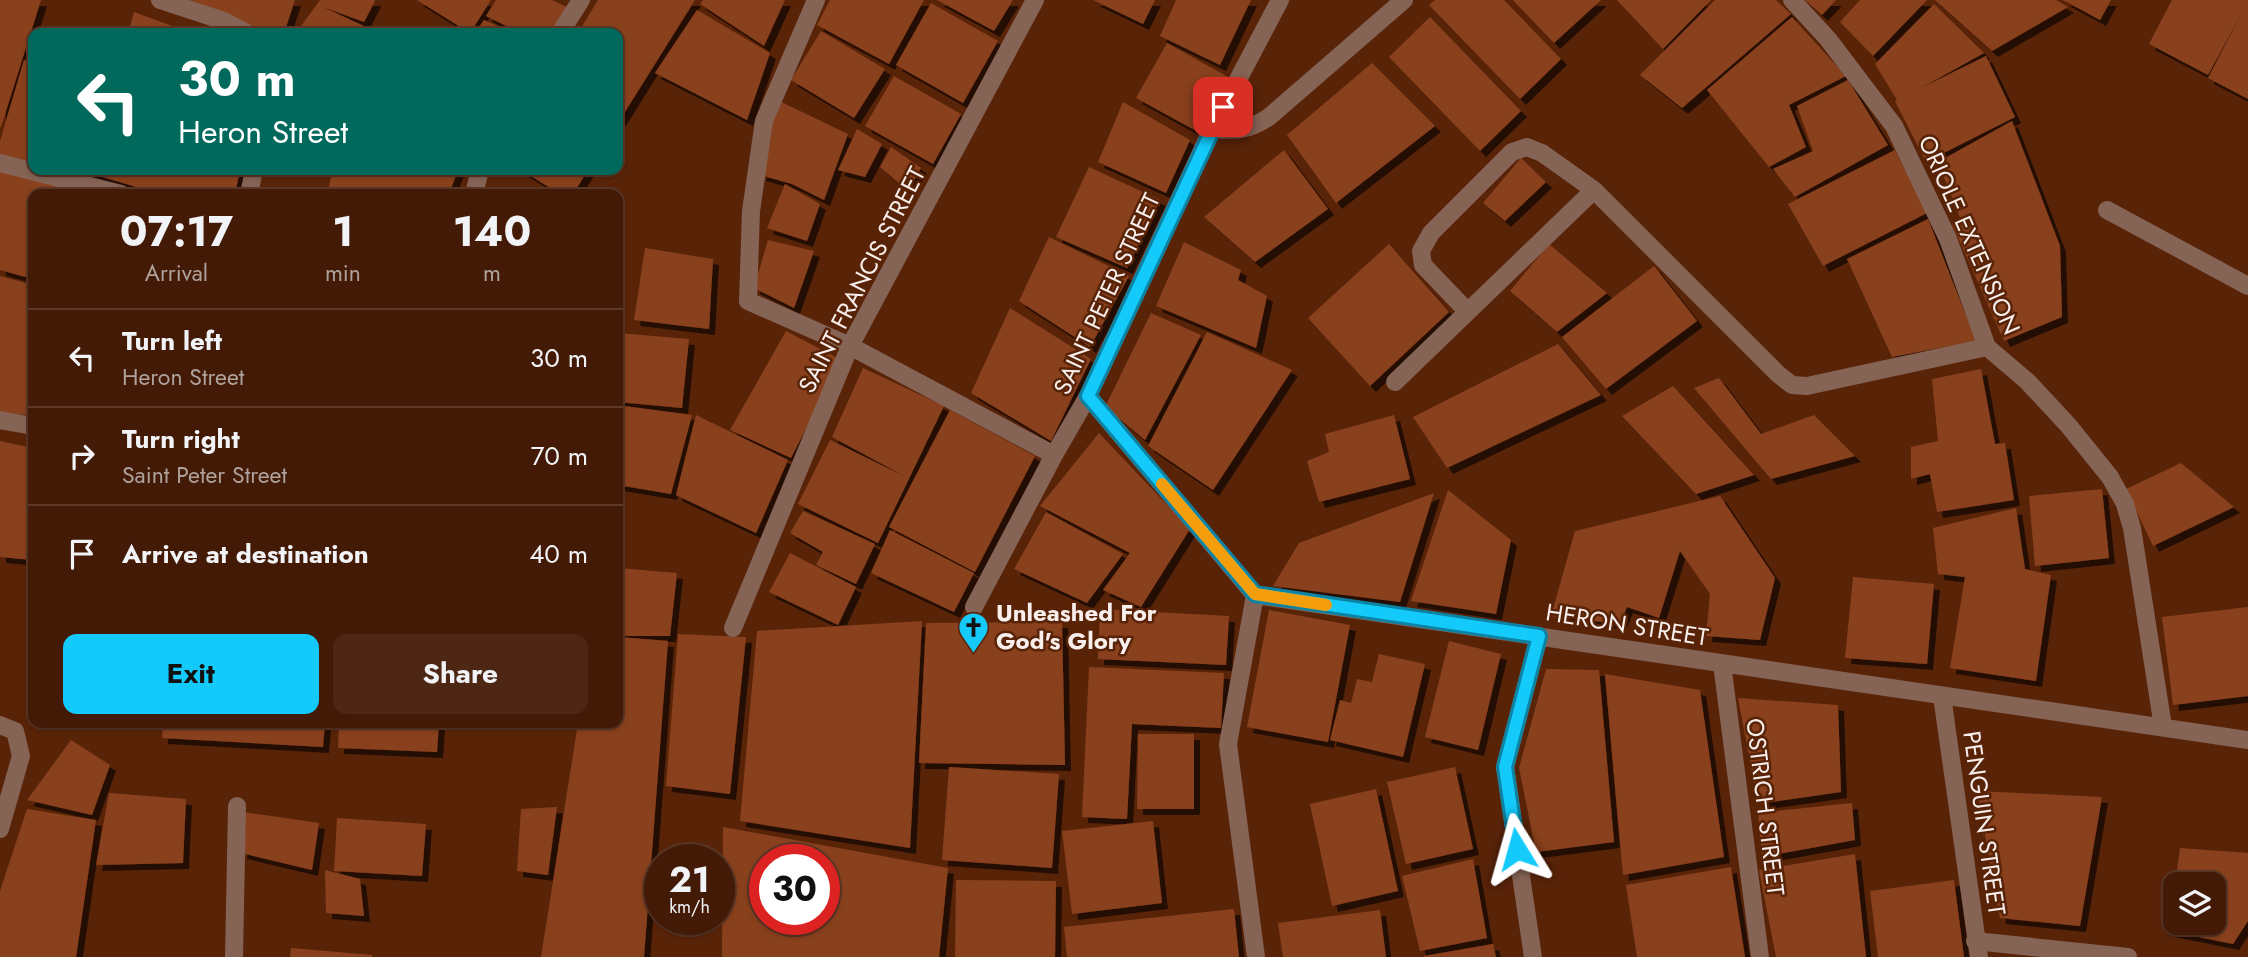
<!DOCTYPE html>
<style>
:root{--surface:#431a06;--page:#4d2714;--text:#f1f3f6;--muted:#afa19b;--line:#5b3828;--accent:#13cafb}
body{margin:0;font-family:Jost,sans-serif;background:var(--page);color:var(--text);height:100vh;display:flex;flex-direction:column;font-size:26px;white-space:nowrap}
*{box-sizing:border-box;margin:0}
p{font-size:23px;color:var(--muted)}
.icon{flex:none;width:38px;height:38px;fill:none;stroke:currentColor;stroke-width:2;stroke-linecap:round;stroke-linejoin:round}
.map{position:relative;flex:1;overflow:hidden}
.panel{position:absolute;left:28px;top:189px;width:595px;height:539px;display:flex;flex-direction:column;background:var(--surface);border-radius:14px;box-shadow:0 2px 5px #0004,0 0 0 2px var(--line)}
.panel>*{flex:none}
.guide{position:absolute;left:28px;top:28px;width:595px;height:147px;border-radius:14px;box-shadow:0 2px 5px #0004,0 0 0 2px var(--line);background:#00695c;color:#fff;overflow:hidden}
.tools{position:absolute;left:2163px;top:872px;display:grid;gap:14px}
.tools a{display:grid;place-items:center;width:63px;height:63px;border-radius:14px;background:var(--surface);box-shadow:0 2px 5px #0004,0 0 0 2px var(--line);font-size:35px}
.speed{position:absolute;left:644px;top:844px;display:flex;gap:14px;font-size:35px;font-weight:700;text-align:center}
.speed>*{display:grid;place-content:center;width:91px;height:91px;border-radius:50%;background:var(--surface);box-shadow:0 2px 5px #0004,0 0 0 2px var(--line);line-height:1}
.speed small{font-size:18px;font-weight:400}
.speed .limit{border:10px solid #d22;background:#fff;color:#111}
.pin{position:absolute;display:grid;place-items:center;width:60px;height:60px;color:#fff;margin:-30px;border-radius:14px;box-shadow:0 4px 10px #0006}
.me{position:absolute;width:77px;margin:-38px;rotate:352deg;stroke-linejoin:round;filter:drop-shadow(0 0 5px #0008)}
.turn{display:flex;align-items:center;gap:24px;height:147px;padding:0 35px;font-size:32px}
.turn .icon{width:91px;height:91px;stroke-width:2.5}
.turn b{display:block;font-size:49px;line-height:60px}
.eta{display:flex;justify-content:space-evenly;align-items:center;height:119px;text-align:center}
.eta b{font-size:42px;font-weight:700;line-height:49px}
.cta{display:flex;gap:14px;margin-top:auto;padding:14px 35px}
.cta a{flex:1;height:80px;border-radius:14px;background:var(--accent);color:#111;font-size:28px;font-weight:700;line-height:80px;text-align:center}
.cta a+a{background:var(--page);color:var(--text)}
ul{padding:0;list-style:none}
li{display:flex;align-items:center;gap:21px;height:98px;padding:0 35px;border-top:2px solid var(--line)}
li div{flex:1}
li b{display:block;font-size:26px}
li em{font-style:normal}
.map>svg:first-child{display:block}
</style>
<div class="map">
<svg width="2248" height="957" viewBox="0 0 2248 957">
<defs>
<filter id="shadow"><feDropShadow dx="6" dy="6" stdDeviation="0" flood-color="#0009"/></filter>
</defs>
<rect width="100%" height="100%" fill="#592308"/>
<path fill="#89401e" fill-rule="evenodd" filter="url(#shadow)" d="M0 0H41L1 127H0Z
M183 0H295L284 33H251Z
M320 0H374L375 1 364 22 323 7 366 27 364 33H296Z
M417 0H491L470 33Z
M496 0H552L567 7 552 33H521L486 16Z
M598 0H695L618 123V33H578Z
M703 0H785L764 46 700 4Z
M830 0H924L889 64 817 25Z
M937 0H1013L994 31Z
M1093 0H1155L1143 24Z
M1176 0H1251L1220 65 1160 36Z
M1435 0H1504L1561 59 1520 99 1429 5Z
M1513 0H1601L1554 43Z
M1617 0H1711L1663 49Z
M1715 0H1776L1791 14 1682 108 1640 75Z
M1805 0H1836L1822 15Z
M1860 0H1927L1873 56 1840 22Z
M1935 0H2056L2068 7 1992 51Z
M2063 0H2111L2100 20Z
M2172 0H2248V99L2208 78 2242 13 2208 75 2149 44Z
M931 3 998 41 963 103 896 65Z
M1934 4 1984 53 1921 88 1986 56 2015 117 1926 162 1895 101 1897 100 1875 64Z
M697 10 770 53 747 120 655 73Z
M134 12 191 33H128Z
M1430 17 1521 111 1480 151 1389 57Z
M1792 17 1846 76 1789 105 1806 147 1769 167 1707 90Z
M484 20 514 33H475Z
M821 31 885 69 854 118 791 80Z
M1167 43 1230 78 1200 133 1136 98Z
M24 60 33 63V162L0 155V141Z
M1372 63 1435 126 1336 203 1287 135Z
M894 76 961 114 933 164 865 126Z
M1848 80 1888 145 1795 197 1773 169 1813 151 1797 106Z
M777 100 848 134 824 200 792 184 760 175Z
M1123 102 1190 140 1166 193 1098 162Z
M2012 121 2060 246 2062 317 2004 341 1952 224 1961 220 1938 162Z
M857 129 882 144 865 177 838 170Z
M891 147 921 168 908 191 880 167Z
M1284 150 1328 209 1255 262 1204 217Z
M1895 150 1927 213 1823 266 1788 204Z
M1521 158 1546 182 1505 221 1483 203Z
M1089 167 1160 200 1127 268 1056 237Z
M79 170H240L235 194H160Z
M333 170H458L449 194H327Z
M521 170H588L573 194H560Z
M0 171 83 193 33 194V279L0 270Z
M785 184 820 204 807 241 767 228Z
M259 188 280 193V194H257Z
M1928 219 1976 341 1892 357 1847 259Z
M1049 237 1129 276 1090 347 1019 301Z
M768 240 814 251 794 308 754 288Z
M1184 242 1241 270 1238 280 1267 296 1256 348 1156 306Z
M1389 244 1449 312 1370 386 1308 318Z
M1549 244 1607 293 1557 332 1510 291Z
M645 248 713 259 709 329 634 320Z
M1654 266 1697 321 1606 389 1562 337Z
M0 276 33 285V416L0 412Z
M1010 308 1091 359 1051 441 971 393Z
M1151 313 1201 335 1145 440 1105 407Z
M786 331 841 360 791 458 730 430Z
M1207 332 1292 370 1213 490 1148 446Z
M618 333 689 339 682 408 618 402Z
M1558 344 1601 395 1447 468 1413 417Z
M863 368 944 406 878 543 798 504 830 440 906 477 832 437Z
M1981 369 1995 444 2005 443 2014 500 1937 512 1930 474 1911 479V447L1938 441 1932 379Z
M1719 378 1761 434 1814 415 1855 456 1771 479 1694 388Z
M1673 386 1754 475 1696 494 1622 416Z
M624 406 692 415 671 494 618 485V434Z
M950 410 1035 456 975 572 889 527Z
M696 415 788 460 756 533 676 495Z
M1394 415 1410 479 1319 502 1307 461 1329 452 1325 434Z
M1099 433 1190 529 1141 607 1103 590 1130 553 1040 506Z
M0 441 33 448V560L0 557Z
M2181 463 2234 507 2153 546 2126 489Z
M2102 489 2109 558 2035 566 2029 496Z
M1448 490 1511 540 1496 614 1411 601Z
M1434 493 1400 602 1273 586 1299 543Z
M1720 496 1775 578 1760 640 1706 636 1710 594 1680 551 1659 618 1627 607 1620 624 1551 616 1575 531Z
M2016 508 2025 569 2051 575 2036 681 1950 668 1965 577 1938 574 1933 528Z
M803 511 875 544 856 584 816 565 823 552 790 533Z
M1046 512 1123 554 1087 603 1014 569Z
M890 530 974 573 954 612 871 573Z
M790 553 856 587 838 625 769 592Z
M618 568 677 573 670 636H618Z
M1853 577 1934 584 1927 664 1845 658Z
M2248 607V696L2173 705 2162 617Z
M1100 609 1229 616 1226 665 1098 659Z
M1269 610 1350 625 1328 742 1247 727Z
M922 621 910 848 740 821 757 631Z
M1062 622 1065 765 919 763 926 623Z
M678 634 746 637 730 794 666 786Z
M618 637 668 641 644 957H541L578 723H618Z
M1449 641 1501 654 1478 750 1425 737Z
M1379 654 1425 664 1403 757 1330 740 1340 700 1351 703 1357 679 1372 682Z
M1089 667 1224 673 1221 728 1132 724 1127 819 1082 817Z
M1546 669 1599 670 1614 842 1536 852 1519 768Z
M1605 674 1700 690 1724 857 1623 875Z
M1738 698 1838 705 1841 792 1758 804Z
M163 723H325L323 747 162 738Z
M339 723H439L437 752 338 748Z
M1138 734H1194V809H1137Z
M71 740 110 765 92 815 27 800Z
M949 767 1059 774 1052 868 942 860Z
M1455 767 1473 849 1406 864 1387 782Z
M1376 789 1398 891 1332 906 1310 804Z
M1977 791 2102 797 2080 926 2000 918Z
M109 793 186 799 183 863 96 865Z
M1852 803 1855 840 1762 857 1758 813Z
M557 807 548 875 517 871 521 809Z
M27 809 96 820 76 957H0V891Z
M243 812 319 823 312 870 241 853Z
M337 818 426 824 422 876 334 871Z
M1153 821 1162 903 1072 914 1062 831Z
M723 827 948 868 939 957H722ZM765 859H824V919H765Z
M2180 848 2248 853V921L2233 944 2169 931 2174 894 2175 922H2214V884H2175Z
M1855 854 1866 957H1776L1759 870Z
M1473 859 1487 938 1420 951 1402 876Z
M1731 867 1745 957H1637L1626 885Z
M325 870 360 879 364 916 326 913Z
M956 880 1056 881 1055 957H955Z
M1954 880 1964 957H1878L1870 891Z
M1234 909 1239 957H1067L1064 927Z
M1380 910 1386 957H1283L1278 923Z
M1493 944 1496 957H1424V956Z
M291 948 372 955V957H290Z"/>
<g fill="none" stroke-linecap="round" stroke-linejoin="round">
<path stroke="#856355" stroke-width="18" d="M160 0 224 21 246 33
M560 33 581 0
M0 163 121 194
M249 194 254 170
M474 194 480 170
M0 420 33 426"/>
<path stroke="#856355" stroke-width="18" d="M816 0 764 121 751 211 748 301 850 346 1054 455
M1792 0 1828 39 1894 126 1948 239 1987 347 2027 381 2068 425 2110 477 2125 504 2132 528 2163 727
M1212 129C1237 131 1247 131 1269 117L1404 0
M2107 210 2248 286
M1467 311 1423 265 1421 251 1431 233 1512 152 1527 147 1542 153 1594 190 1778 374 1792 385 1807 386 1987 347
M1395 382 1594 190
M1088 396 1255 595 2248 740
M1255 595 1228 744 1256 957
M974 607 1054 455 1088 396 1212 129 1280 0
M733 628 850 346 1035 0
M1722 664 1760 957
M1942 696 1979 957
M0 725 15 731 21 756 0 829
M1975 941 2128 957
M234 957 237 806
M1533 957 1505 767 1539 636"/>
</g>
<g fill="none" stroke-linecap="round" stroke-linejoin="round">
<defs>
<path id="route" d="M1223 107 1088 396 1255 594 1539 636 1505 767 1517 849"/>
</defs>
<use href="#route" stroke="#0c83a3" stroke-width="18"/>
<use href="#route" stroke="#13cafb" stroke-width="12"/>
<path stroke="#f59e0b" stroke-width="12" d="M1162 484 1255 594 1326 605"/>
</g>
<defs>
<symbol id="church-pin" viewBox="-11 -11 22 30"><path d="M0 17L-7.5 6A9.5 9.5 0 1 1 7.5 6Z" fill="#13cafb" stroke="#592308"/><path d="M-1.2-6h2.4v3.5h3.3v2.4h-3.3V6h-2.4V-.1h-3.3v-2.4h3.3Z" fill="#111"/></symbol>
</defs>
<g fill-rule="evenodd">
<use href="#church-pin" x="956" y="610" width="35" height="47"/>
</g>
<g text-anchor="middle" stroke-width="5" stroke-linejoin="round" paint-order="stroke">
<g font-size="24" fill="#f8efec" stroke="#592308">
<text transform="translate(1969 235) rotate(66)" y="8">ORIOLE EXTENSION</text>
<text transform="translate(862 280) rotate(-63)" y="8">SAINT FRANCIS STREET</text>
<text transform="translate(1107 294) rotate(-65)" y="8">SAINT PETER STREET</text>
<text transform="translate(1627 625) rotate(9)" y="8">HERON STREET</text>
<text transform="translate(1765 807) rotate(83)" y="8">OSTRICH STREET</text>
<text transform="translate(1984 823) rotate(82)" y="8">PENGUIN STREET</text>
</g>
<g font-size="24" font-weight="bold" fill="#f8efec" stroke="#592308" text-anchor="start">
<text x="996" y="621">Unleashed For<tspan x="996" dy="28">God's Glory</tspan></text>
</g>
</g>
</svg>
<div class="tools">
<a><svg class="icon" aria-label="layers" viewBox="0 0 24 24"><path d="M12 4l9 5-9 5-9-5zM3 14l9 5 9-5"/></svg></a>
</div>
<div class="speed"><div>21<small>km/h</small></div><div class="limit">30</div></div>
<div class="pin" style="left:1223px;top:107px;background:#d93025"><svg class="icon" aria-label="arrive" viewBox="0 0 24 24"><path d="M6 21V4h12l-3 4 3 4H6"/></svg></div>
<svg class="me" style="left:1517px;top:849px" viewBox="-20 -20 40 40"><path d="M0-17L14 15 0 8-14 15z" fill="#13cafb" stroke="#fff" stroke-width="4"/></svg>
<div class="guide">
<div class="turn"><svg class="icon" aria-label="left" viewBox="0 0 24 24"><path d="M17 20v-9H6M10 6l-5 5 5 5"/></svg><div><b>30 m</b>Heron Street</div></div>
</div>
<section class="panel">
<div class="eta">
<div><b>07:17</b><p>Arrival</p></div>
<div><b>1</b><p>min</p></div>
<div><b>140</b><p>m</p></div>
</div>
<ul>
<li><svg class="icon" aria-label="left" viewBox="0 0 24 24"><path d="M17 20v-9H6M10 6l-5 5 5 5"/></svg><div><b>Turn left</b><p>Heron Street</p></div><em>30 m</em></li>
<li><svg class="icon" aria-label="right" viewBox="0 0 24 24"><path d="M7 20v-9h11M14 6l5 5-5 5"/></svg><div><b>Turn right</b><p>Saint Peter Street</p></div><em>70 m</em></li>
<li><svg class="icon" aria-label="arrive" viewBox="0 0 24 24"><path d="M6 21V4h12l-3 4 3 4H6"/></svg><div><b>Arrive at destination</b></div><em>40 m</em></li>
</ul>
<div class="cta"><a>Exit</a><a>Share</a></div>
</section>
</div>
